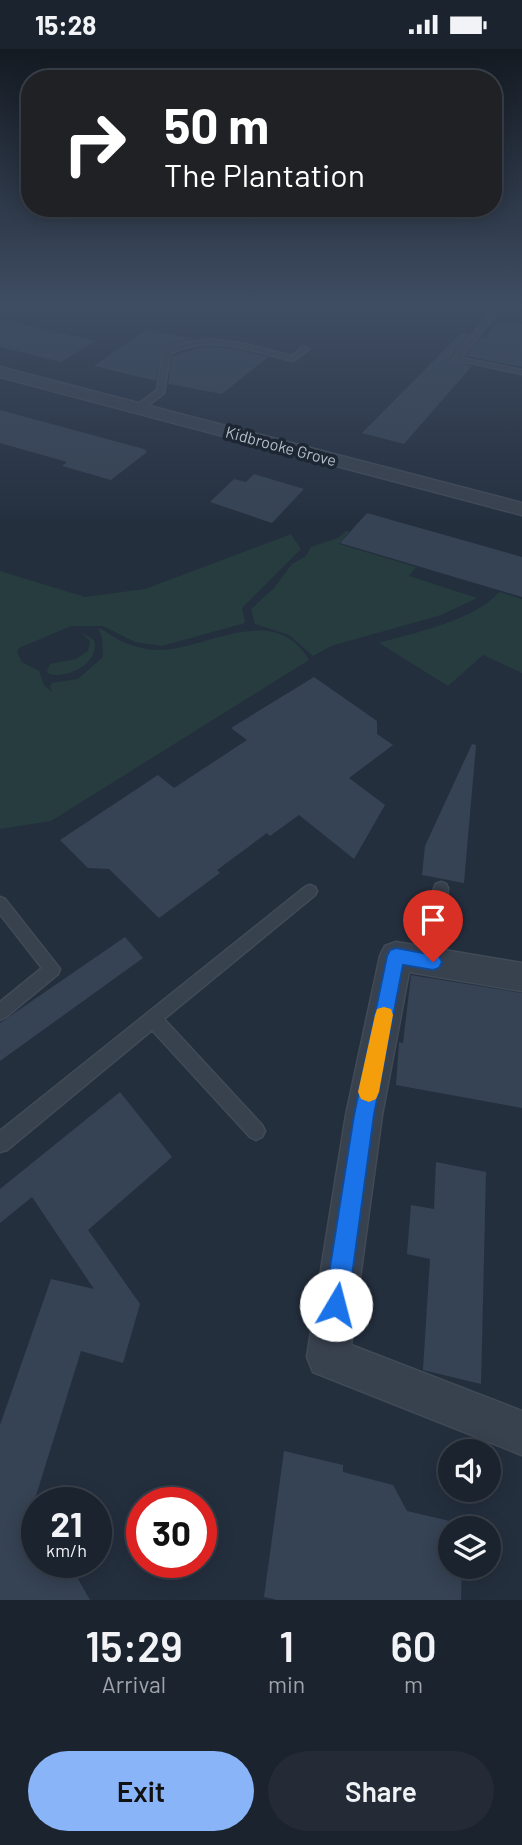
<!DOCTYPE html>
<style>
:root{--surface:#1b232e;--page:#242b36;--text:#f1f3f6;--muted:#a0a4aa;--line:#39404a;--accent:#8ab4f8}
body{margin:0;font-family:Barlow,sans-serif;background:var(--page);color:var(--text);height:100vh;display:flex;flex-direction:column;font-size:26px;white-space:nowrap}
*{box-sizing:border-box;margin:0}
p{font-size:23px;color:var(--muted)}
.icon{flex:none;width:38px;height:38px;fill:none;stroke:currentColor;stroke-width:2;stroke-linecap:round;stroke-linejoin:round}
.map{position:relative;height:1551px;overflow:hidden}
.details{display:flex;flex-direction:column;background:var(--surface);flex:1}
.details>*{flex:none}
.hud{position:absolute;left:21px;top:21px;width:481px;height:147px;border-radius:28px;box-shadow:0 4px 18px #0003,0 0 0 2px var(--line);background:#202124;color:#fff;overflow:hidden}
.fabs{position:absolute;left:438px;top:1390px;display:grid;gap:14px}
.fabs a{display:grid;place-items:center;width:63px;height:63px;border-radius:50%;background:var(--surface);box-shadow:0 4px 18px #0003,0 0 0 2px var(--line);font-size:35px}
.speed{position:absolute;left:21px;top:1438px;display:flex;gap:14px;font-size:35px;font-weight:700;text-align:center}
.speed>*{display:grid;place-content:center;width:91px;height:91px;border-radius:50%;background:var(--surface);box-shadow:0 4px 18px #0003,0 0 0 2px var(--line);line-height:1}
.speed small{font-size:18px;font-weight:400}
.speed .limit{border:10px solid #d22;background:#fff;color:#111}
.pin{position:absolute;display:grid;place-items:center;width:60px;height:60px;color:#fff;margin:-72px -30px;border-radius:50% 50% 50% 0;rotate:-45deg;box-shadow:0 0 7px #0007}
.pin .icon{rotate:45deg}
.me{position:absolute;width:77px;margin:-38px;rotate:8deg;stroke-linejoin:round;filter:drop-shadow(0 0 5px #0008)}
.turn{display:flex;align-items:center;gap:24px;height:147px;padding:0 28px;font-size:32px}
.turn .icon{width:91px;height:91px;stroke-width:2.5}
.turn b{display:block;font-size:49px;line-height:60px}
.eta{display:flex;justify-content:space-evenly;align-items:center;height:119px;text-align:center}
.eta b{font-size:42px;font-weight:600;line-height:49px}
.action{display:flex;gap:14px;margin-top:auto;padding:14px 28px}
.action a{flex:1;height:80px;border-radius:42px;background:var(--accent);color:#111;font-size:28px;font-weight:600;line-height:80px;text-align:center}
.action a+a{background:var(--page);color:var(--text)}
.status{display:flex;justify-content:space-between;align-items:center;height:49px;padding:0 35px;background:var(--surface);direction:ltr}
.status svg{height:19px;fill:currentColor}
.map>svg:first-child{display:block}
</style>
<div class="status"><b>15:28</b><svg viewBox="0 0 49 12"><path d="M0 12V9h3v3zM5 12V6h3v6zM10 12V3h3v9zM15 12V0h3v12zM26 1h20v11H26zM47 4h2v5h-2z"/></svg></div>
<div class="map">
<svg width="522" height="1551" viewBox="0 0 522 1551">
<rect width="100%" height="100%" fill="#242f3e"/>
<path fill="#263c3f" d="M346 482 349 483 339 495 416 518 409 527 477 549 441 566 331 597 313 607 289 586 255 575 251 560 274 539 292 515 306 507 311 498 338 489Z
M291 485 301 500 242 559 245 574 162 597 135 593 103 577H71L19 599 17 603 22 613 39 622 44 636 52 643 50 637 52 634 78 630 103 608 102 588 98 579C107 582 113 588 121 592 132 597 146 601 158 601 207 601 274 551 309 611L51 772 0 780V522L85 548 145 540Z
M499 543 522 550V624L483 606 448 637 379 594C413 584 476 571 499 543Z
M82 584 94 591C100 614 69 630 49 625L47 622 50 615 76 610 88 602 90 592Z"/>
<path fill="#364354" d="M0 270 95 292 61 313 0 298Z
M522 275V318L466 307 481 288 486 289 494 276Z
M147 280 193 290 177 293 162 300 156 332 94 317Z
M461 284 469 286 449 310 472 317 404 395 362 384Z
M201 298 231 299 268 308 222 345 168 335 172 307Z
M0 361 144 400 147 403 111 431 62 417 67 413 0 394Z
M254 425 304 440 272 474 210 453 234 430 246 433Z
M367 464 522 508V548L340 494Z
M314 628 377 672V685L393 696 349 729 385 756 354 810 299 766 270 787 267 784 217 821 220 824 159 869 109 820 88 819 60 791 158 726 174 739 247 691 231 679Z
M472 695 476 696 464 834 422 826 425 797Z
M125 888 143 909 0 1012V974Z
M411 926 522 944V1059L396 1036 399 993 403 994Z
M120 1043 172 1108 88 1181 140 1255 123 1314 81 1302 34 1453 37 1457V1514H69L90 1551H0V1376L51 1230 94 1240 32 1148 0 1174V1140Z
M436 1113 486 1123 481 1335 423 1321 430 1210 407 1205 411 1156 434 1160Z
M284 1402 343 1416V1423L393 1436 407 1462 458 1474 457 1479H450V1517H462L461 1551H277L264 1548Z"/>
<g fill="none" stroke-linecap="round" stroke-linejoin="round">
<defs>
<path id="lane" d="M496 257H503L461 309 522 321V325L452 310Z
M211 290 245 295 292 307 302 298 309 300 293 312C252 302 210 284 170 305L164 344 142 361H136V357L157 341 163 302 178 295Z
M441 833 446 835 448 839 441 913 439 918 433 920 427 918 425 913 434 839 436 835Z
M310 836 315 838 317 842 315 846 164 970 262 1076 265 1082 262 1088 256 1091 250 1088 152 981 7 1101 0 1103V1082L305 838Z
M0 848 5 850 60 920 58 925 6 968 0 971V953L42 919 0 865Z"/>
<path id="street" d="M0 318 522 454V466L0 328Z
M396 893 522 914V942L409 923 382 1066 351 1296 522 1362V1406L313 1323 307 1308 346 1066 380 907 385 897Z"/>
</defs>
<use href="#lane" stroke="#414a57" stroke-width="3"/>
<use href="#street" stroke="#414a57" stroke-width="3"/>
<use href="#lane" fill="#38414e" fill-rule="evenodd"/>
<use href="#street" fill="#38414e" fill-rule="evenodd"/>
</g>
<linearGradient id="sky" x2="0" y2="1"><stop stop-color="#141a22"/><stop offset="0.54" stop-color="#3f4d63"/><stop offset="1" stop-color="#3f4d63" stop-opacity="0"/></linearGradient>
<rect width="522" height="475" fill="url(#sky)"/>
<path fill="#1a73e8" stroke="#114b97" stroke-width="2" d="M396 899 439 907 442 913 439 919 433 921 403 916 374 1066 348 1256 344 1264 336 1267 328 1264 324 1256 354 1066 387 907 390 901Z"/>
<path fill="#f59e0b" d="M384 958 391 960 393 966 379 1043 376 1050 369 1053 361 1050 358 1043 375 966 377 960Z"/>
<g text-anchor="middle" stroke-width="7" stroke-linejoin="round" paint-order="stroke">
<g font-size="16" fill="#b4bcc9" stroke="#1d2633">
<text transform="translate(281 397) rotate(15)" y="6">Kidbrooke Grove</text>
</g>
</g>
</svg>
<div class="fabs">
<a><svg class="icon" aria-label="sound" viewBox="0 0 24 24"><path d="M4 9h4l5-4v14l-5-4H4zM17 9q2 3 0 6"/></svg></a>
<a><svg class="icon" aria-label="layers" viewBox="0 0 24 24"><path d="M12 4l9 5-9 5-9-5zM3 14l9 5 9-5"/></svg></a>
</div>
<div class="speed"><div>21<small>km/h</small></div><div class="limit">30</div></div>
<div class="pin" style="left:433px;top:913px;background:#d93025"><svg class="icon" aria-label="arrive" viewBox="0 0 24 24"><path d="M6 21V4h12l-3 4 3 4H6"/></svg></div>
<svg class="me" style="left:336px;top:1256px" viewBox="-20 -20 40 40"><circle r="19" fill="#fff"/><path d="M0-13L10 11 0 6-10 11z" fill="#1a73e8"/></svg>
<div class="hud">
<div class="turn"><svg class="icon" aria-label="right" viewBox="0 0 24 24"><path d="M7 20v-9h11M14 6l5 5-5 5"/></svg><div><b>50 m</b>The Plantation</div></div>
</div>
</div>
<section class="details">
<div class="eta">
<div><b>15:29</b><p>Arrival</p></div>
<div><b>1</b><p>min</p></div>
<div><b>60</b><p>m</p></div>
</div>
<div class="action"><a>Exit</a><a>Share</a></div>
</section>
